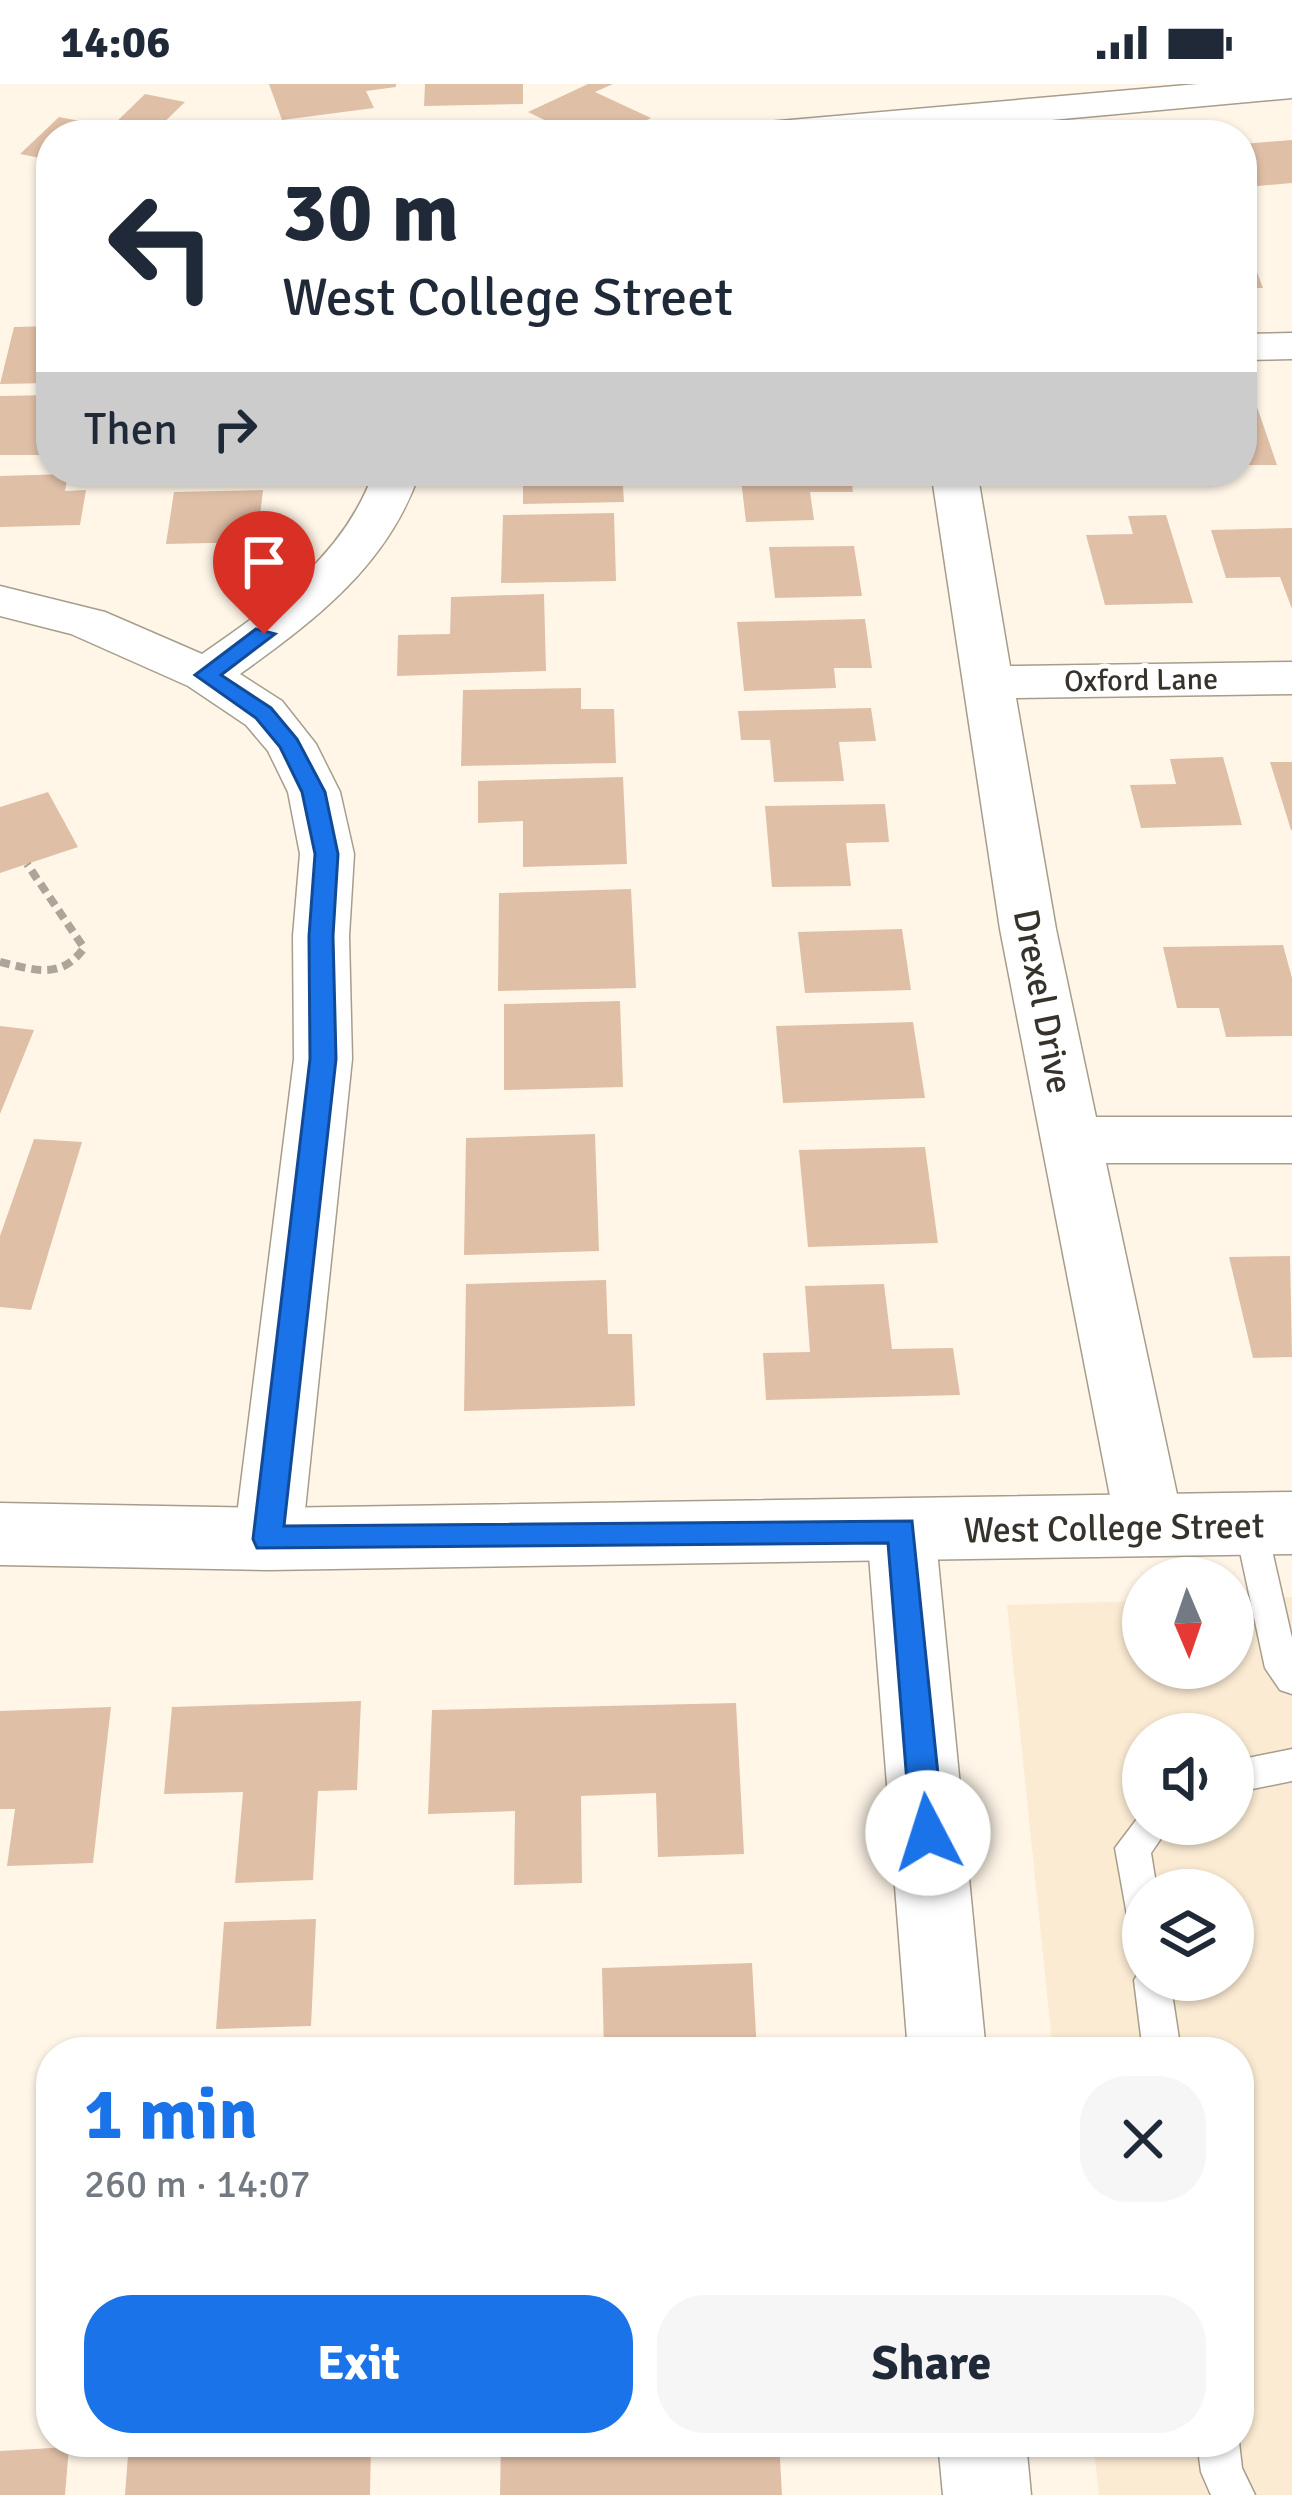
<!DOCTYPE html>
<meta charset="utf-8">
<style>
:root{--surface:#fff;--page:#f6f6f7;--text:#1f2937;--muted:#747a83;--accent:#1a73e8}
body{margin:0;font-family:Signika,sans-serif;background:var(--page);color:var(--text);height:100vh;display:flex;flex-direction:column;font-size:45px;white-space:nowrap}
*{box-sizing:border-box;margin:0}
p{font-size:39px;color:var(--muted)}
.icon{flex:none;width:66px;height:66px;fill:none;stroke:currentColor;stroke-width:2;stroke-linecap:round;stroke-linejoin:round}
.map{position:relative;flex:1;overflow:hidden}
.drawer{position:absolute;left:36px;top:1953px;width:1218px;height:420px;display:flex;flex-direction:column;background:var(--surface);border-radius:48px;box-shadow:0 3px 9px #0004}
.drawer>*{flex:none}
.guide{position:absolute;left:36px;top:36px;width:1221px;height:366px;border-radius:48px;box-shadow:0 3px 9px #0004;background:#fff;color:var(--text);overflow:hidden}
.needle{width:78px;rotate:178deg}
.tools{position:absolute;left:1122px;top:1473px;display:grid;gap:24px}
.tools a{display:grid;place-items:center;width:132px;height:132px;border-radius:50%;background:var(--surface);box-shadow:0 3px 9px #0004;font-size:60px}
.pin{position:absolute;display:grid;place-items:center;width:102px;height:102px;color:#fff;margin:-123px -51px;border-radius:50% 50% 50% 0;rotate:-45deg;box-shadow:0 0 12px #0007}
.pin .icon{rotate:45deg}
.me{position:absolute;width:132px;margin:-66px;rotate:355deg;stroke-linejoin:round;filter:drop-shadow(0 0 9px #0008)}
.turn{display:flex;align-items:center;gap:42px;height:252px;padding:0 48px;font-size:54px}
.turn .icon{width:156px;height:156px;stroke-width:2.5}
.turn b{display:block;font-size:84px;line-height:102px}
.then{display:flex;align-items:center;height:114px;padding:0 48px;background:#0003;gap:24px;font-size:45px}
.round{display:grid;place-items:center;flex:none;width:126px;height:126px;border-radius:48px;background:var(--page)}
.headline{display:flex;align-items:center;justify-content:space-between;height:204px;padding:0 48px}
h1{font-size:72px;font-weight:700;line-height:90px;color:var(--accent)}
.button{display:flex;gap:24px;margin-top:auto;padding:24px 48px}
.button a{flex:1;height:138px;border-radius:48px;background:var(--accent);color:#fff;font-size:48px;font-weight:700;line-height:138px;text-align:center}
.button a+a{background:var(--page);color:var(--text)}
.status{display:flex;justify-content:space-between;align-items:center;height:84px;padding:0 60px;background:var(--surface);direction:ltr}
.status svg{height:33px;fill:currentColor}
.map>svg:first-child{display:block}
</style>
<div class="status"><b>14:06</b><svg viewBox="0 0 49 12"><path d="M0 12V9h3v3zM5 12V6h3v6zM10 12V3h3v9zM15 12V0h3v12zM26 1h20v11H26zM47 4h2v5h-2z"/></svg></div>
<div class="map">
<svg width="1292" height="2411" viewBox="0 0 1292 2411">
<rect width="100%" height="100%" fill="#fff6e8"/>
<path fill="#fbebd3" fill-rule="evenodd" d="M1292 1513V2411H1099L1093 2358H1239V1968H1053L1007 1521 1143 1517V1584H1233V1514ZM1143 1650H1233V1740H1143ZM1143 1806H1233V1896H1143Z"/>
<path fill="#e0bfa7" d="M269 0H396V3L366 7 374 24 282 36Z
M425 0H523V20L424 22Z
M588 0H613L595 8 651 34 617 51H575L528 28Z
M145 10 185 18 151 51H51V76L20 70 59 33 111 43Z
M1292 56V99L1257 102 1242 78V60Z
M1242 164H1248L1263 204H1242Z
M51 242V299L0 300 14 243Z
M51 311V371H0V312Z
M1242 320H1256L1277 381H1242Z
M523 387H622L624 418 523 420Z
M740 387H850L853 408H810L814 436 746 438Z
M68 390 65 407 86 406 80 441 0 443V392Z
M263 406 257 458 166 460 174 408Z
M614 429 616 497 501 499 503 431Z
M1166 431 1193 519 1105 521 1086 451 1133 450 1128 432Z
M1292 444V525L1280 493 1226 494 1211 446Z
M854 462 862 512 775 514 769 463Z
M544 510 546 587 397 592 398 551 450 550 451 513Z
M865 535 872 584H834L836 604 744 607 737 538Z
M581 604V625H614L616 679 461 682 463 606Z
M871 624 876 657 839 658 844 697 774 698 770 656H741L738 627Z
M1223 673 1242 741 1141 744 1130 701 1176 700 1170 675Z
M1270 678H1292V746H1291Z
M623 693 627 780 523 783V737L478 739V697Z
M48 708 78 763 0 789V723Z
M885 720 889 758 846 759 851 802 772 803 765 722Z
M631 805 636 904 498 907 499 809Z
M902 845 911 906 805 909 798 848Z
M1283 861 1292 894V952L1226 953 1219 924H1177L1163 863Z
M620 917 623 1003 504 1006V920Z
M913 938 925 1014 783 1019 776 942Z
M0 942 34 946 0 1030Z
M595 1050 599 1167 464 1171 466 1054Z
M34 1055 82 1058 31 1226 0 1223V1152Z
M925 1063 938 1159 808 1163 799 1066Z
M1290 1172 1292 1273 1253 1274 1229 1173Z
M606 1196 608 1250H632L635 1322 464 1327 466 1200Z
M884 1200 892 1265 953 1264 960 1311 766 1316 763 1269 810 1268 805 1202Z
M361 1617 357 1706 318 1707 313 1796 235 1799 243 1708 164 1710 172 1623Z
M736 1619 744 1770 658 1773 656 1709 581 1712 582 1799 514 1801 515 1727 428 1730 432 1626Z
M111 1623 93 1779 7 1782 15 1725H0V1627Z
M316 1835 311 1942 216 1945 224 1838Z
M752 1879 757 1968H604L602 1884Z
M129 2358H371L370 2411H125Z
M501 2358H779L782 2411H500Z
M69 2363 65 2411H0V2367Z"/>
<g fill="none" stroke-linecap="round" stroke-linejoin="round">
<defs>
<path id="service" d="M1250 1426 1261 1430 1266 1440 1292 1554V1610L1280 1606 1265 1584 1234 1440 1239 1430Z
M1292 1665V1697L1233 1709V1677Z
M1143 1727V1740H1171L1151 1769 1157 1806H1143V1854L1130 1848 1115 1764Z
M1143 1882V1896H1170L1181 1968H1143L1134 1896Z
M1197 2358H1239L1242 2384 1255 2411H1211L1201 2388Z"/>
<path id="minor" d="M1198 0H1292V14L886 51H738L757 39Z
M1292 249V275L1242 276V250Z
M374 387H420C390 479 316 536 240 590L282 617 316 660 340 708 354 770 349 852 352 975 302 1455 292 1476 268 1485 244 1476 234 1455 294 975 293 852 300 770 288 708 268 667 246 641 188 602 71 550 0 532V502L105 528 202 570C273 521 345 471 374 387Z
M931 387H977L1010 582 1292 578V610L1016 614 1056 845 1096 1033H1292V1079H1106L1184 1443 1174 1464 1150 1472 1126 1464 1116 1443 1000 845Z
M901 1417 925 1425 935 1446 986 1968H908L867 1446 877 1425Z
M938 2358H1026L1031 2411H943Z"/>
<path id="tertiary" d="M1292 1408V1470L268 1486 0 1481V1419L268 1424Z"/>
</defs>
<use href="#service" stroke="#a79d8c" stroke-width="3"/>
<use href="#minor" stroke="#a79d8c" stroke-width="3"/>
<use href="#tertiary" stroke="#a79d8c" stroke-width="3"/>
<path stroke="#aca59a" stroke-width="8" stroke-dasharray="10 6" stroke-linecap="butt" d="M0 878C35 886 61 896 84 864L27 780"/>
<use href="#service" fill="#fff" fill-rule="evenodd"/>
<use href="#minor" fill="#fff" fill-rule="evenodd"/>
<use href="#tertiary" fill="#fff" fill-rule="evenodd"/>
</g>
<path fill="#1a73e8" stroke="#114b97" stroke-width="3" d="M256 545 275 550 221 591 271 624 297 655 325 708 338 770 333 852 336 975 284 1442 912 1437 944 1749 939 1759 928 1764 916 1759 911 1749 888 1459 257 1464 253 1455 310 975 309 852 315 770 302 708 280 663 256 634 195 591Z"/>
<g text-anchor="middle" stroke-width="10" stroke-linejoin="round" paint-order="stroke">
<g font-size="30" fill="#37332c" stroke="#fff">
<text transform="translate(1141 596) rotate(-1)" y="10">Oxford Lane</text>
</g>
<g font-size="36" fill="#37332c" stroke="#fff">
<text transform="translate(1044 917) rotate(79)" y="13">Drexel Drive</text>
<text transform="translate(1114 1443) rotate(-1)" y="13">West College Street</text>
</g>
</g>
</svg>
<div class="tools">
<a><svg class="needle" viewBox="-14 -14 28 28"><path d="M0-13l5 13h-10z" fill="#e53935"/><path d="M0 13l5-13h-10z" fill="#747a83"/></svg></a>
<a><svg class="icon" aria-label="sound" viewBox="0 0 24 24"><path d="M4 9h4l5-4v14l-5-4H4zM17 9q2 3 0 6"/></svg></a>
<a><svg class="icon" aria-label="layers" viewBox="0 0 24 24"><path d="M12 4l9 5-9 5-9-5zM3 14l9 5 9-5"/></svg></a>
</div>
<div class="pin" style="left:264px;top:550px;background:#d93025"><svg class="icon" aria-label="arrive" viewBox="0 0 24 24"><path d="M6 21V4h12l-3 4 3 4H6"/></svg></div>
<svg class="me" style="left:928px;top:1749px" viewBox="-20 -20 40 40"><circle r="19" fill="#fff"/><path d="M0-13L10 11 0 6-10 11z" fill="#1a73e8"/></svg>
<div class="guide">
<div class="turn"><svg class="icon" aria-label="left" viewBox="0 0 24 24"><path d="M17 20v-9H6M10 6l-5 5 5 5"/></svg><div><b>30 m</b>West College Street</div></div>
<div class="then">Then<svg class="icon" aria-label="right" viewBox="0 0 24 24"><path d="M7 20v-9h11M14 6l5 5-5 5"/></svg></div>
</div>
<section class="drawer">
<div class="headline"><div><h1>1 min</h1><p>260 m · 14:07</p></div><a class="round"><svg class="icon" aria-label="close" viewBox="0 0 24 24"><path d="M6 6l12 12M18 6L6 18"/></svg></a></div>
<div class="button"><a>Exit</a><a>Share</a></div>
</section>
</div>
